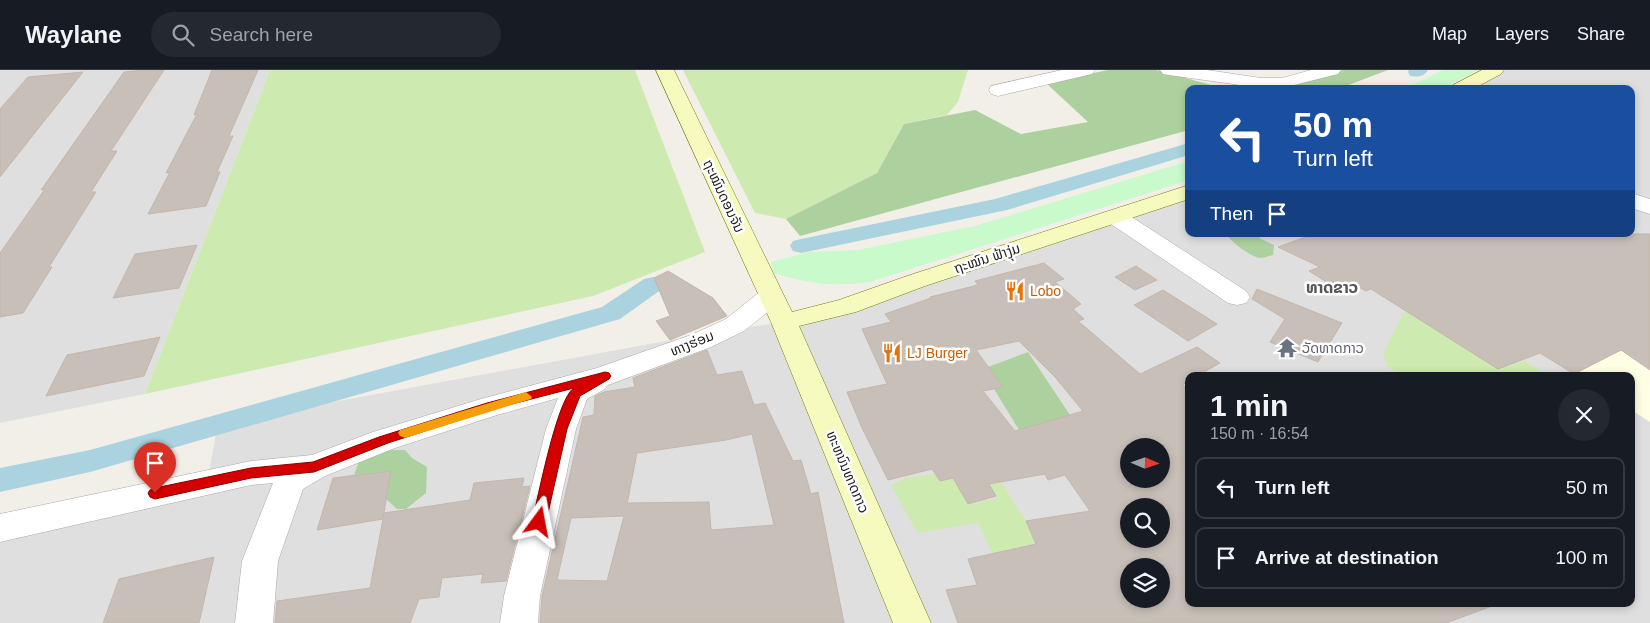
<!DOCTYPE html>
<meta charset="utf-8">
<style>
:root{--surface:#171b24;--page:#242831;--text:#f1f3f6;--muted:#9ea1a6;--line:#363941}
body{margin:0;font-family:Arial,"Noto Sans Lao",sans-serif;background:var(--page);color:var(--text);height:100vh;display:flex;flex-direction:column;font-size:19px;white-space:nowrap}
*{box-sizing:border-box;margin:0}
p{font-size:16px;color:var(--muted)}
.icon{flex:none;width:28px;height:28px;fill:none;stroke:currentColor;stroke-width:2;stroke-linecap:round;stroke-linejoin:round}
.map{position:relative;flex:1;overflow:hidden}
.details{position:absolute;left:1185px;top:302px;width:450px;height:235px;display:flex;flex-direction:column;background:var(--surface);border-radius:10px;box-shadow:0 2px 8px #0003}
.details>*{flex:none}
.guide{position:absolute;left:1185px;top:15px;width:450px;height:152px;border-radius:10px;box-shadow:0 2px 8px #0003;background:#1a4fa0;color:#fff;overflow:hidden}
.needle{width:32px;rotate:92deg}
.buttons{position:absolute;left:1120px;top:368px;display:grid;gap:10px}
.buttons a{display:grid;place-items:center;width:50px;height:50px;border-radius:50%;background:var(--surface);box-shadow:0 2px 8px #0003;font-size:25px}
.pin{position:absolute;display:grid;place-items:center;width:42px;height:42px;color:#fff;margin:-51px -21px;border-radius:50% 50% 50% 0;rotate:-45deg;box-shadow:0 0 5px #0007}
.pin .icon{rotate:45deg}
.me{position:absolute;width:55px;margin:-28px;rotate:13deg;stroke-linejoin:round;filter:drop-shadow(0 0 4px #0008)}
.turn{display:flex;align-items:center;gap:18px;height:105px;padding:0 25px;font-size:22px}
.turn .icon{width:65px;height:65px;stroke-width:2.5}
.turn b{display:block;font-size:35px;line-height:42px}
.then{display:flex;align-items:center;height:48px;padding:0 25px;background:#0003;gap:10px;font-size:19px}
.round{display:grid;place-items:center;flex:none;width:52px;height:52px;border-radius:26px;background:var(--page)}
.summary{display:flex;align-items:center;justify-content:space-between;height:85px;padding:0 25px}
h1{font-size:30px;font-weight:600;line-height:38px}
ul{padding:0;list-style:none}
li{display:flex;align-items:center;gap:15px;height:62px;margin:0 10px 8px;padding:0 15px;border:2px solid var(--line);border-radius:10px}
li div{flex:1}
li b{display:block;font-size:19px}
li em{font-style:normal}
header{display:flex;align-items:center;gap:30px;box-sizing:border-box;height:70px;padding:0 25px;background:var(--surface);border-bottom:1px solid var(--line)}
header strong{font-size:24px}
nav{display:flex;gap:28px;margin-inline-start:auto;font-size:18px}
.search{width:350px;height:45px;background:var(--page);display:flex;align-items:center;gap:12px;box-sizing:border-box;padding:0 18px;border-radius:28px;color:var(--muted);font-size:19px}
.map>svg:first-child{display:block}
</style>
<header>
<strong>Waylane</strong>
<div class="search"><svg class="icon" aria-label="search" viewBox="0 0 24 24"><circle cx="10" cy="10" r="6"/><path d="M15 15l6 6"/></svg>Search here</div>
<nav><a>Map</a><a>Layers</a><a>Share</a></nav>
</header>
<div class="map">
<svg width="1650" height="553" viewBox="0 0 1650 553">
<rect width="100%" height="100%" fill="#f2efe9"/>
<path fill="#e0dfdf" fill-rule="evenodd" d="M0 0H270L145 324 0 353Z
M1495 0H1650V553H0V458L208 408 218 353 715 262 784 252 1189 122V164H1631V19H1459ZM1189 306H1631V534H1189ZM1129 376H1161V409H1129ZM1129 436H1161V469H1129ZM1129 496H1161V529H1129Z"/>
<path fill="#ffffe5" d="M1650 266V352L1631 340V306H1578L1574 304Z"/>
<path fill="#cdebb0" d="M270 0H635L705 182 593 226 145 324Z
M683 0H968L958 32 947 45 904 54 877 103 786 149 755 143Z
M1405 240 1498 299 1525 291 1542 302 1522 306H1404L1387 297 1383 284Z
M936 404 940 411 953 408 968 435 997 428 989 414 1001 412 1026 451 1036 473 993 484 978 453 917 463 891 415 905 408Z"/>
<path fill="#add19e" d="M1108 0H1156L1226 19H1189V60L800 166 786 149 877 103 904 54 975 40 1021 64 1088 52 1046 13Z
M1343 0H1388L1338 19H1242L1292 14Z
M1226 164H1266L1259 168 1274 175 1273 185C1269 186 1264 188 1260 188 1251 187 1231 172 1226 164Z
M1028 282 1072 348 1019 360 994 319 1003 317 988 297Z
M381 380H405L412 388 427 397 426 423 406 439H397L386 429 390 401 354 405 359 391Z"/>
<path fill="#c8facc" d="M1443 0H1479L1440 19H1404Z
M1189 91V110L870 212C833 217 810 214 774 203L771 192 809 182 858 180 975 156Z"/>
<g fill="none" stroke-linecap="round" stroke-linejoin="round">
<path fill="#aad3df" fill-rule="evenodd" d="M1409 0H1428C1424 7 1417 7 1410 6L1408 2Z
M1189 73V85L1007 140 801 183 793 181 790 176 793 171 801 169 995 129Z
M653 207 662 209 665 214 662 219 620 249 90 402 0 422V398L90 380 602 237 644 209Z"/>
</g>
<path fill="#c7bfb8" stroke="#c4b6ab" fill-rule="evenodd" d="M145 0H164L111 81H117L91 122H96L49 197H52L23 243 0 247V183L45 119 41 120 124 2Z
M212 0H258L229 66H233L217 102H220L206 136 148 144 170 102 166 103 197 44 194 45Z
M83 2 0 107V39L28 7Z
M1314 164H1650V300L1621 280 1574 304 1540 283 1498 299 1371 219 1366 221 1355 215 1341 221 1309 201 1320 197 1278 177Z
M197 175 179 218 113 228 135 184Z
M1044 193 1064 209 1055 212 1081 234 1073 239 1084 249 1078 251 1140 304 1197 277 1220 293 1197 306H1189V311L1182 315 1189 320V534H1491L1492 536 1446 553H958L946 520 977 515 968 489 1036 474 1026 451 1090 441 1065 405 1048 410 1045 404 989 414 996 426 968 434 953 408 940 411 932 399 888 410 862 358 847 322 887 314 862 259 891 252 885 244 931 228 930 227 978 215 975 211ZM1019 271 1055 307 1083 341 1015 361 983 321 1003 317 976 280ZM1129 376H1161V409H1129ZM1129 436H1161V469H1129ZM1129 496H1161V529H1129Z
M1136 196 1157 210 1135 220 1115 207Z
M668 201 713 228 727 246 670 270 656 251 670 246 654 208Z
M1257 219 1342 253 1318 292 1270 272 1285 249 1252 229Z
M1163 220 1217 254 1188 271 1134 235Z
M160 267 144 306 46 326 67 285Z
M707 280 717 305 742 301 754 335 765 333 793 391 801 390 811 424 818 422 844 553H540L542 526 583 347 594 345 595 326 604 322 635 317 633 308ZM752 364 774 455 711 460 709 432 627 433V434L637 383 726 370ZM624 446 607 511 557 510 571 448Z
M391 401 383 448 384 443 470 430 474 413 524 408 522 417 530 416 506 511 481 513 483 504 442 508 439 527 419 529 410 553H275L277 531 370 518 383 449 317 460 333 408Z
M214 487 199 553H103L119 509Z"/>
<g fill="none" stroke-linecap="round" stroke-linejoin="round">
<defs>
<path id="street" d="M1062 0H1095L1092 4 998 26 991 24 989 20 991 16Z
M1160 0H1207L1261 8H1282L1311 0H1341L1338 4 1282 18H1261L1169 5 1163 4Z
M1631 123 1650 129V144L1631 138Z
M1116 140 1124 142 1246 221 1250 227 1246 233 1237 235 1228 233 1108 152 1105 147 1108 142Z
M771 218 780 220 784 226 780 232 744 261 711 277 608 315 605 319 587 329 576 359 540 526 538 553H500L504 526 546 359 558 328 497 345 395 378 325 406 303 419 278 491 273 553H235L242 491 273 413 251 415 0 472V444L251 391 312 385 373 362 481 329 597 298 691 265 726 249 762 220Z"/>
<path id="secondary" d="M656 0H674L792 242 839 230 907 206 1189 115V129L925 216 856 242 799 256 931 553H893L771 252Z
M1482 0H1504L1501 4 1473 19H1450L1453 15Z"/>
</defs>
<use href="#street" stroke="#a9a9a9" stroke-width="1"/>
<use href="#secondary" stroke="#707d05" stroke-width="1"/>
<use href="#street" fill="#fff" fill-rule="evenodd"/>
<use href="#secondary" fill="#f7fabf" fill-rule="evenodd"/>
</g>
<path fill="#d40000" stroke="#8a0000" d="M605 302 609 303 611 306 609 309 580 326 567 359 546 452 544 456 539 457 534 456 532 452C538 428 557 328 574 318L493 339 388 373 314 402 251 408 155 429 150 427 148 423 150 420 155 418 251 398 313 392 379 367 487 333Z"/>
<path fill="#f59e0b" d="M526 322 532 327 531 329 405 368 400 366 398 363 400 360Z"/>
<defs>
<symbol id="restaurant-bare" viewBox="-9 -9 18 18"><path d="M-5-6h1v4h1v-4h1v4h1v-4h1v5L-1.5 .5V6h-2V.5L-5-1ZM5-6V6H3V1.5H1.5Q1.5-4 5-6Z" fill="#e8710a" stroke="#fff" stroke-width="2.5" paint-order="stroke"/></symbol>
<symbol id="temple-bare" viewBox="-9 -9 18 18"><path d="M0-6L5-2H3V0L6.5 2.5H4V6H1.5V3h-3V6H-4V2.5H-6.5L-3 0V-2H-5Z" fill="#6b7280" stroke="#fff" stroke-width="2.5" paint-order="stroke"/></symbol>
</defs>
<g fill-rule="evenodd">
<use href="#restaurant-bare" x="1001" y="207" width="28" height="28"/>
<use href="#temple-bare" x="1273" y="264" width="28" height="28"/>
<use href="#restaurant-bare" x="878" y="269" width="28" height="28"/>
</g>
<g text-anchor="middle" stroke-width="5" stroke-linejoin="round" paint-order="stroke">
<g font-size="14" fill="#222" stroke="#fff">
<text transform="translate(724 126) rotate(65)" y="5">ຖະໝົນດອນຈັນ</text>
<text transform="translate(987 188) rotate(-18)" y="5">ຖະໝົນ ຟ້າງຸ່ມ</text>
<text transform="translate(692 273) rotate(-22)" y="5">ທາງຮ່ອມ</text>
<text transform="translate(848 402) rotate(67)" y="5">ທະຫນົນທາດກາວ</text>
</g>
<g font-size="14" fill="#c56008" stroke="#fff" text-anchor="start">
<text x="1030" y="226">Lobo</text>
<text x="907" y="288">LJ Burger</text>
</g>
<g font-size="14" fill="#5b616d" stroke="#fff" text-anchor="start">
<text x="1302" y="283">ວັດທາດກາວ</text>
</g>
<g font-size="16" font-weight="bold" fill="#555" stroke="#fff">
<text x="1332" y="223">ທາດຂາວ</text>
</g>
</g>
</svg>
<div class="buttons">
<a><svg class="needle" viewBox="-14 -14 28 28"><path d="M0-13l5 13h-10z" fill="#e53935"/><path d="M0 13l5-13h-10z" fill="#9ea1a6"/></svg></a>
<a><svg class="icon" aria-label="search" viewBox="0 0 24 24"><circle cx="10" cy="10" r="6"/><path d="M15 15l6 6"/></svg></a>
<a><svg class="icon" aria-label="layers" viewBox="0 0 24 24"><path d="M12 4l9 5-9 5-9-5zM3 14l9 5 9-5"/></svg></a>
</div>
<div class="pin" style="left:155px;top:423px;background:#d93025"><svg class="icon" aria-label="arrive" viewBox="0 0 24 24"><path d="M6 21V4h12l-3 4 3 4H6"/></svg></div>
<svg class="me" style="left:539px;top:452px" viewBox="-20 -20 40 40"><path d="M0-17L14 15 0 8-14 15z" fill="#d40000" stroke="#fff" stroke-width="4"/></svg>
<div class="guide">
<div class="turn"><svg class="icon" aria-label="left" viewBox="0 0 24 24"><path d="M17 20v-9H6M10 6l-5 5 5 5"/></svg><div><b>50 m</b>Turn left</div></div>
<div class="then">Then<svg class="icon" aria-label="arrive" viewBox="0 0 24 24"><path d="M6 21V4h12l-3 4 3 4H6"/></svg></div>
</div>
<section class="details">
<div class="summary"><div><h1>1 min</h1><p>150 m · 16:54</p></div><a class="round"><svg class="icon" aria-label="close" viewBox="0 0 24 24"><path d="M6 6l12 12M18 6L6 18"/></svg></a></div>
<ul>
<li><svg class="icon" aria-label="left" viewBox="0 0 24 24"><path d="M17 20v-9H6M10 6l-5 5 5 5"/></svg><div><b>Turn left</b></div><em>50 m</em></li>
<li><svg class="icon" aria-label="arrive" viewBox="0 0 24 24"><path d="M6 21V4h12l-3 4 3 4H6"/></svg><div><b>Arrive at destination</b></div><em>100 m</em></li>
</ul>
</section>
</div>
